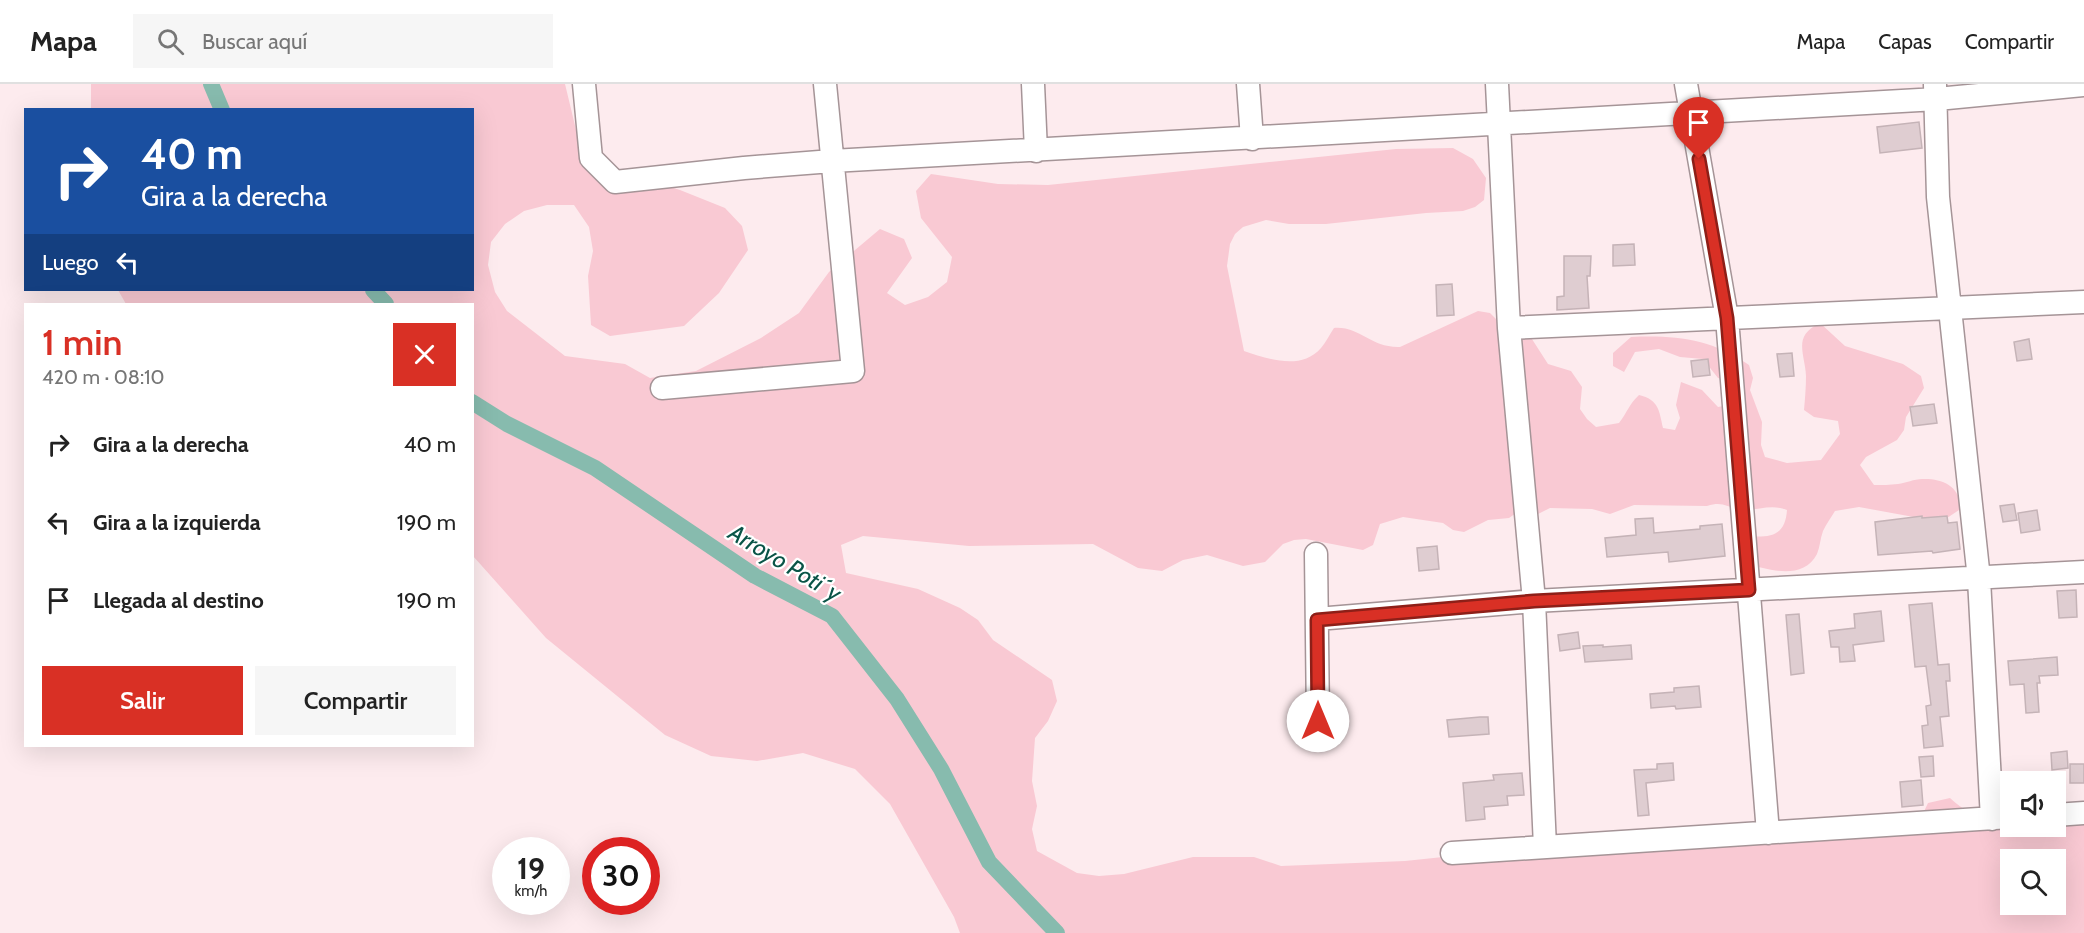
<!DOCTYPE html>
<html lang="es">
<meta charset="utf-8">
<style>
:root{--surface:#fff;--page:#f6f6f6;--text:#222;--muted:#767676;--line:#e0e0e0;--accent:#d93025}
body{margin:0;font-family:Cabin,sans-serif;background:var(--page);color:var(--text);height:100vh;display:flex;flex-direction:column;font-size:22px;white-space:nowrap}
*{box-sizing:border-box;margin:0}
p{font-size:20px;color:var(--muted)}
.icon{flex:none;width:33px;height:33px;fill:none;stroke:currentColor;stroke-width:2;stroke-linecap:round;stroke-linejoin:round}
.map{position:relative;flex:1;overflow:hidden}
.details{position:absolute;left:24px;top:219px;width:450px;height:444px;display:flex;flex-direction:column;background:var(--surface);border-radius:0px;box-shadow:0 6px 24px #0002}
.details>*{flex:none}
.banner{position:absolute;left:24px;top:24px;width:450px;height:183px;border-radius:0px;box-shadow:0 6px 24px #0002;background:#1a4fa0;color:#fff;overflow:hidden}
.fabs{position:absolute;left:2000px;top:687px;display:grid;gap:12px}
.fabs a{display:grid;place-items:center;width:66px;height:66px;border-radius:0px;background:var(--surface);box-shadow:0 6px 24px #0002;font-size:30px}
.speed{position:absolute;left:492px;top:753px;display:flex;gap:12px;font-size:30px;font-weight:700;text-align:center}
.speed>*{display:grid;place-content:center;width:78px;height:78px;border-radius:50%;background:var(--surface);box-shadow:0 6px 24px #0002;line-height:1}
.speed small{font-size:15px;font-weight:400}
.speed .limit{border:9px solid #d22;background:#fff;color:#111}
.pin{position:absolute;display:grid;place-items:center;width:51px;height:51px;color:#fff;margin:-62px -26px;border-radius:50% 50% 50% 0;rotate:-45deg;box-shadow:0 0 6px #0007}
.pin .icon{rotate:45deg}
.me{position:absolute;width:66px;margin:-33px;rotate:0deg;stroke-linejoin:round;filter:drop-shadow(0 0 4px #0008)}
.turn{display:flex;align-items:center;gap:21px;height:126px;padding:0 18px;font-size:27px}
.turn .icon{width:78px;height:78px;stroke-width:2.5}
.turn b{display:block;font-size:42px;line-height:51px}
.then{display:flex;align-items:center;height:57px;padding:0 18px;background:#0003;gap:12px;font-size:22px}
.round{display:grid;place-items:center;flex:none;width:63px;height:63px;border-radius:0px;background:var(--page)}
.head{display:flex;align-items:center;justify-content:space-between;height:102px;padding:0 18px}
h1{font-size:36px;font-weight:600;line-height:45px;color:var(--accent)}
.primary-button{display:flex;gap:12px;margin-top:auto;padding:12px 18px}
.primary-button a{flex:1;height:69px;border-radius:0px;background:var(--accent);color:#fff;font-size:24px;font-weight:600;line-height:69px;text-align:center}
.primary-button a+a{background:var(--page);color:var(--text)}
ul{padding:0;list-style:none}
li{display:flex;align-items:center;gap:18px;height:78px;padding:0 18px}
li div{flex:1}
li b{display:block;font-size:22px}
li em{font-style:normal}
header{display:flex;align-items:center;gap:36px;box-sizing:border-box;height:84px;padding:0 30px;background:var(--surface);border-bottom:2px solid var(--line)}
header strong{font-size:28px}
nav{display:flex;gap:33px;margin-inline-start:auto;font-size:21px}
.search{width:420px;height:54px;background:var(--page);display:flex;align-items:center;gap:15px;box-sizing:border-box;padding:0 21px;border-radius:0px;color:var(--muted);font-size:22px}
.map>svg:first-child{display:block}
</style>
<header>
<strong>Mapa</strong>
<div class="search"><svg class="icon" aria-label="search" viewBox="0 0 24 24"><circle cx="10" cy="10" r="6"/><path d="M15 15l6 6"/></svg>Buscar aquí</div>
<nav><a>Mapa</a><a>Capas</a><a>Compartir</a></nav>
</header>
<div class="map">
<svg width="2084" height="849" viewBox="0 0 2084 849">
<rect width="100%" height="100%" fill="#fdebee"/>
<path fill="#f9c9d3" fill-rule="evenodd" d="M91 0H565L578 54 615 85 680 106 725 124 742 142 748 166 719 209 684 242 610 252 591 241 588 192 593 167 589 143 574 121H547L524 127 505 140 491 158 488 181 495 208 507 227 565 272 625 280 650 294 696 287 761 254 799 229 829 188 880 145 904 155 912 174 887 209 905 221 928 213 947 198 952 173 921 134 916 107 931 90 998 100 1048 101 1396 65 1453 64 1473 75 1486 94 1484 116 1475 123 1463 127 1426 129 1326 140H1289L1266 136 1243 143 1235 150 1230 160 1227 182 1244 267C1268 275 1301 287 1321 264 1326 258 1330 250 1334 244 1360 242 1370 264 1400 263L1478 227 1490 229 1508 247 1530 252 1548 280 1571 287 1582 303 1580 325 1587 335 1596 343 1619 339C1627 329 1629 320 1639 311 1659 316 1659 326 1663 344L1675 346 1680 334 1676 321 1681 298 1702 306 1718 323 1729 321 1730 297 1718 294 1703 275 1680 273 1659 265 1635 268 1624 288 1613 282V269L1631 253C1675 251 1712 255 1749 281L1753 294 1750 306 1762 338 1761 361 1765 373 1787 379 1821 376 1840 350 1838 337 1814 333 1804 326C1805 315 1806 303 1806 292 1805 269 1792 252 1820 239L1845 262 1903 280 1921 292 1924 304 1906 333 1904 346 1897 356 1866 373 1860 381 1874 401C1882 401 1890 401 1898 400 1906 399 1914 395 1922 395 1942 394 1963 403 1959 426L1941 438 1859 423 1835 427C1831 434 1826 440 1823 447 1820 455 1820 463 1817 470 1803 497 1768 486 1745 479L1744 452C1767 453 1785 455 1787 426 1769 419 1757 428 1740 425 1725 423 1723 417 1707 422L1634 421 1610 430 1592 425 1550 424 1536 431 1519 427 1509 434 1488 436 1464 448 1453 446 1443 439 1403 433 1380 440 1373 461 1363 466 1306 455 1294 456 1283 460 1265 478 1243 482 1207 471 1183 476 1162 487 1138 484 1093 460 969 462 863 452 841 461 846 489 918 505 960 524 978 536 993 556 1052 596 1057 617 1048 637 1035 654 1032 697 1037 722 1032 745 1037 767 1077 789 1099 792 1124 790 1193 773H1254L1281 782 1405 777 1538 763 1917 742 1928 719 1950 714C1981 743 2015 742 2055 742V733L2084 730V849H960L954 833 890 720 855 685 803 669 757 677 711 672 665 651 546 554 473 472 472 220H126L118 206H472V26L91 25ZM2010 776H2055V820H2010Z"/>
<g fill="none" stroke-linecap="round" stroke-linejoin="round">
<path stroke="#87bbae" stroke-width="16" d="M211 0 222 26
M373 206 386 220
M472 318 507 340 595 384 755 492 832 532 897 615 941 685 989 778 1057 849"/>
</g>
<path fill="#dfcdd1" stroke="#c5b3b7" stroke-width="1.5" d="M1919 38 1922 64 1880 69 1877 43Z
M1634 160 1635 181 1613 182V161Z
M1564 172H1591L1590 192H1587L1589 224 1557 226V213L1564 212Z
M1452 200 1454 231 1437 232 1436 201Z
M2029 255 2032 275 2017 277 2014 258Z
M1792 269 1794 292 1780 293 1777 270Z
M1708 275 1710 291 1693 293 1691 277Z
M1934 320 1937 339 1913 342 1910 323Z
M2014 420 2017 436 2003 438 2000 422Z
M2037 426 2040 446 2021 449 2018 429Z
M1922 432V434L1947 432 1948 439 1957 438 1960 465 1933 469 1932 467 1878 471 1875 438Z
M1653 434 1654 449 1700 445V442L1722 440 1725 472 1669 478 1668 468 1607 473 1605 454 1636 451 1635 435Z
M1437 462 1439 485 1419 487 1417 464Z
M2076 506 2077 533 2059 534 2057 507Z
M1932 519 1938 581 1949 580 1950 597H1946L1949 632 1940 633 1943 662 1924 664 1922 642 1928 641 1926 622 1931 621 1926 582 1915 583 1909 521Z
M1881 527 1884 557 1853 561 1855 577 1840 578 1839 563H1831L1829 547 1855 544 1854 530Z
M1799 530 1804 589 1791 591 1786 531Z
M1578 548 1580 564 1560 567 1558 551Z
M1603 561V563L1631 561 1632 575 1585 578 1583 562Z
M2057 573 2058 591 2039 592 2040 599H2037L2039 628 2026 629 2024 600 2010 601 2008 577Z
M1699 602 1701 623 1676 625 1675 622 1651 624 1650 610 1674 608V604Z
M1480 633H1488L1489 650 1449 653 1447 636Z
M2067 667 2068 684 2052 686 2051 669Z
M1933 672 1934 692 1921 693 1919 673Z
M1673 679 1674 696 1646 699 1649 731 1638 732 1634 686 1657 685V680Z
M2070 680H2084V699H2070Z
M1522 689 1524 711 1507 712 1508 721 1484 723 1485 735 1466 737 1463 699 1494 696 1493 691Z
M1921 696 1923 721 1902 723 1900 698Z"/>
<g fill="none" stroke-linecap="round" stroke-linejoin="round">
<defs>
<path id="minor" d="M584 0 591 74 615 98 744 84 832 77 1937 15 2084 1
M1033 0 1036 67
M1248 0 1252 55
M1497 0 1509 244 1534 517 1545 763
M1686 0 1727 234 1768 749
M1935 1 1938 113 1979 495 1992 735
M1509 244 2084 218
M662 304 853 287 825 0
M1316 470 1318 637
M1317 535 1534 517 2084 488
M2055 731 2084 729
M1452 769 2010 733"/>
</defs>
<use href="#minor" stroke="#a59497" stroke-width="25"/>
<use href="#minor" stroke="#fff" stroke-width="22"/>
</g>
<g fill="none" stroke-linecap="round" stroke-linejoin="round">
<defs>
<path id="route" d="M1318 637 1317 536 1534 517 1749 506 1727 234 1699 75"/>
</defs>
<use href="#route" stroke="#8d1f18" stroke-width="15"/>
<use href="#route" stroke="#d93025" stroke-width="10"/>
</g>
<g text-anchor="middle" stroke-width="4.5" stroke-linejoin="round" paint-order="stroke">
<g font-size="24" font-style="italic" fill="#0a5447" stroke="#fff">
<text transform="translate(785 479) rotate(31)" y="8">Arroyo Poti´y</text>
</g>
</g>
</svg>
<div class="fabs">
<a><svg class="icon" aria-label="sound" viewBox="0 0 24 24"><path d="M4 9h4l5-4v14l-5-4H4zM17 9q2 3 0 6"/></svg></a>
<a><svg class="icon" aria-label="search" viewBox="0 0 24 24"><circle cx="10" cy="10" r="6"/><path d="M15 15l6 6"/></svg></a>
</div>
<div class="speed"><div>19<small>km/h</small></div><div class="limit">30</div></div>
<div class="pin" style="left:1699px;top:75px;background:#d93025"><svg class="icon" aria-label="arrive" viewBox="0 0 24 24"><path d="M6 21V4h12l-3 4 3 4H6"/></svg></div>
<svg class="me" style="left:1318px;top:637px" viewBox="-20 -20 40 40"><circle r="19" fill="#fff"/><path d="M0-13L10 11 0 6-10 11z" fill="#d93025"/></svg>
<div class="banner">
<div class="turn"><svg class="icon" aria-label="right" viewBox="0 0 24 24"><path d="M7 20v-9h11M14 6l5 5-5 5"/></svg><div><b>40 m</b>Gira a la derecha</div></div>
<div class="then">Luego<svg class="icon" aria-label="left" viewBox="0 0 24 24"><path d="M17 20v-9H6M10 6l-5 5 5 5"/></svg></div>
</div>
<section class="details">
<div class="head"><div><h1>1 min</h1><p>420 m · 08:10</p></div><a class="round" style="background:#d93025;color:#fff"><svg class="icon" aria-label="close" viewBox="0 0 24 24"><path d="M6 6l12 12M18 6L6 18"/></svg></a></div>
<ul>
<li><svg class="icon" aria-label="right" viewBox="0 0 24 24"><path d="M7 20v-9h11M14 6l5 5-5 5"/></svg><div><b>Gira a la derecha</b></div><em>40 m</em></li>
<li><svg class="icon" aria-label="left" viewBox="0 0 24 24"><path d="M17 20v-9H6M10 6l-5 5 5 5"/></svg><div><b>Gira a la izquierda</b></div><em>190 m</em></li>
<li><svg class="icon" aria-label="arrive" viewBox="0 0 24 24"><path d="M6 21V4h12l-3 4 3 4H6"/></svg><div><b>Llegada al destino</b></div><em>190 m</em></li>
</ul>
<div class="primary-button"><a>Salir</a><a>Compartir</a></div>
</section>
</div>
